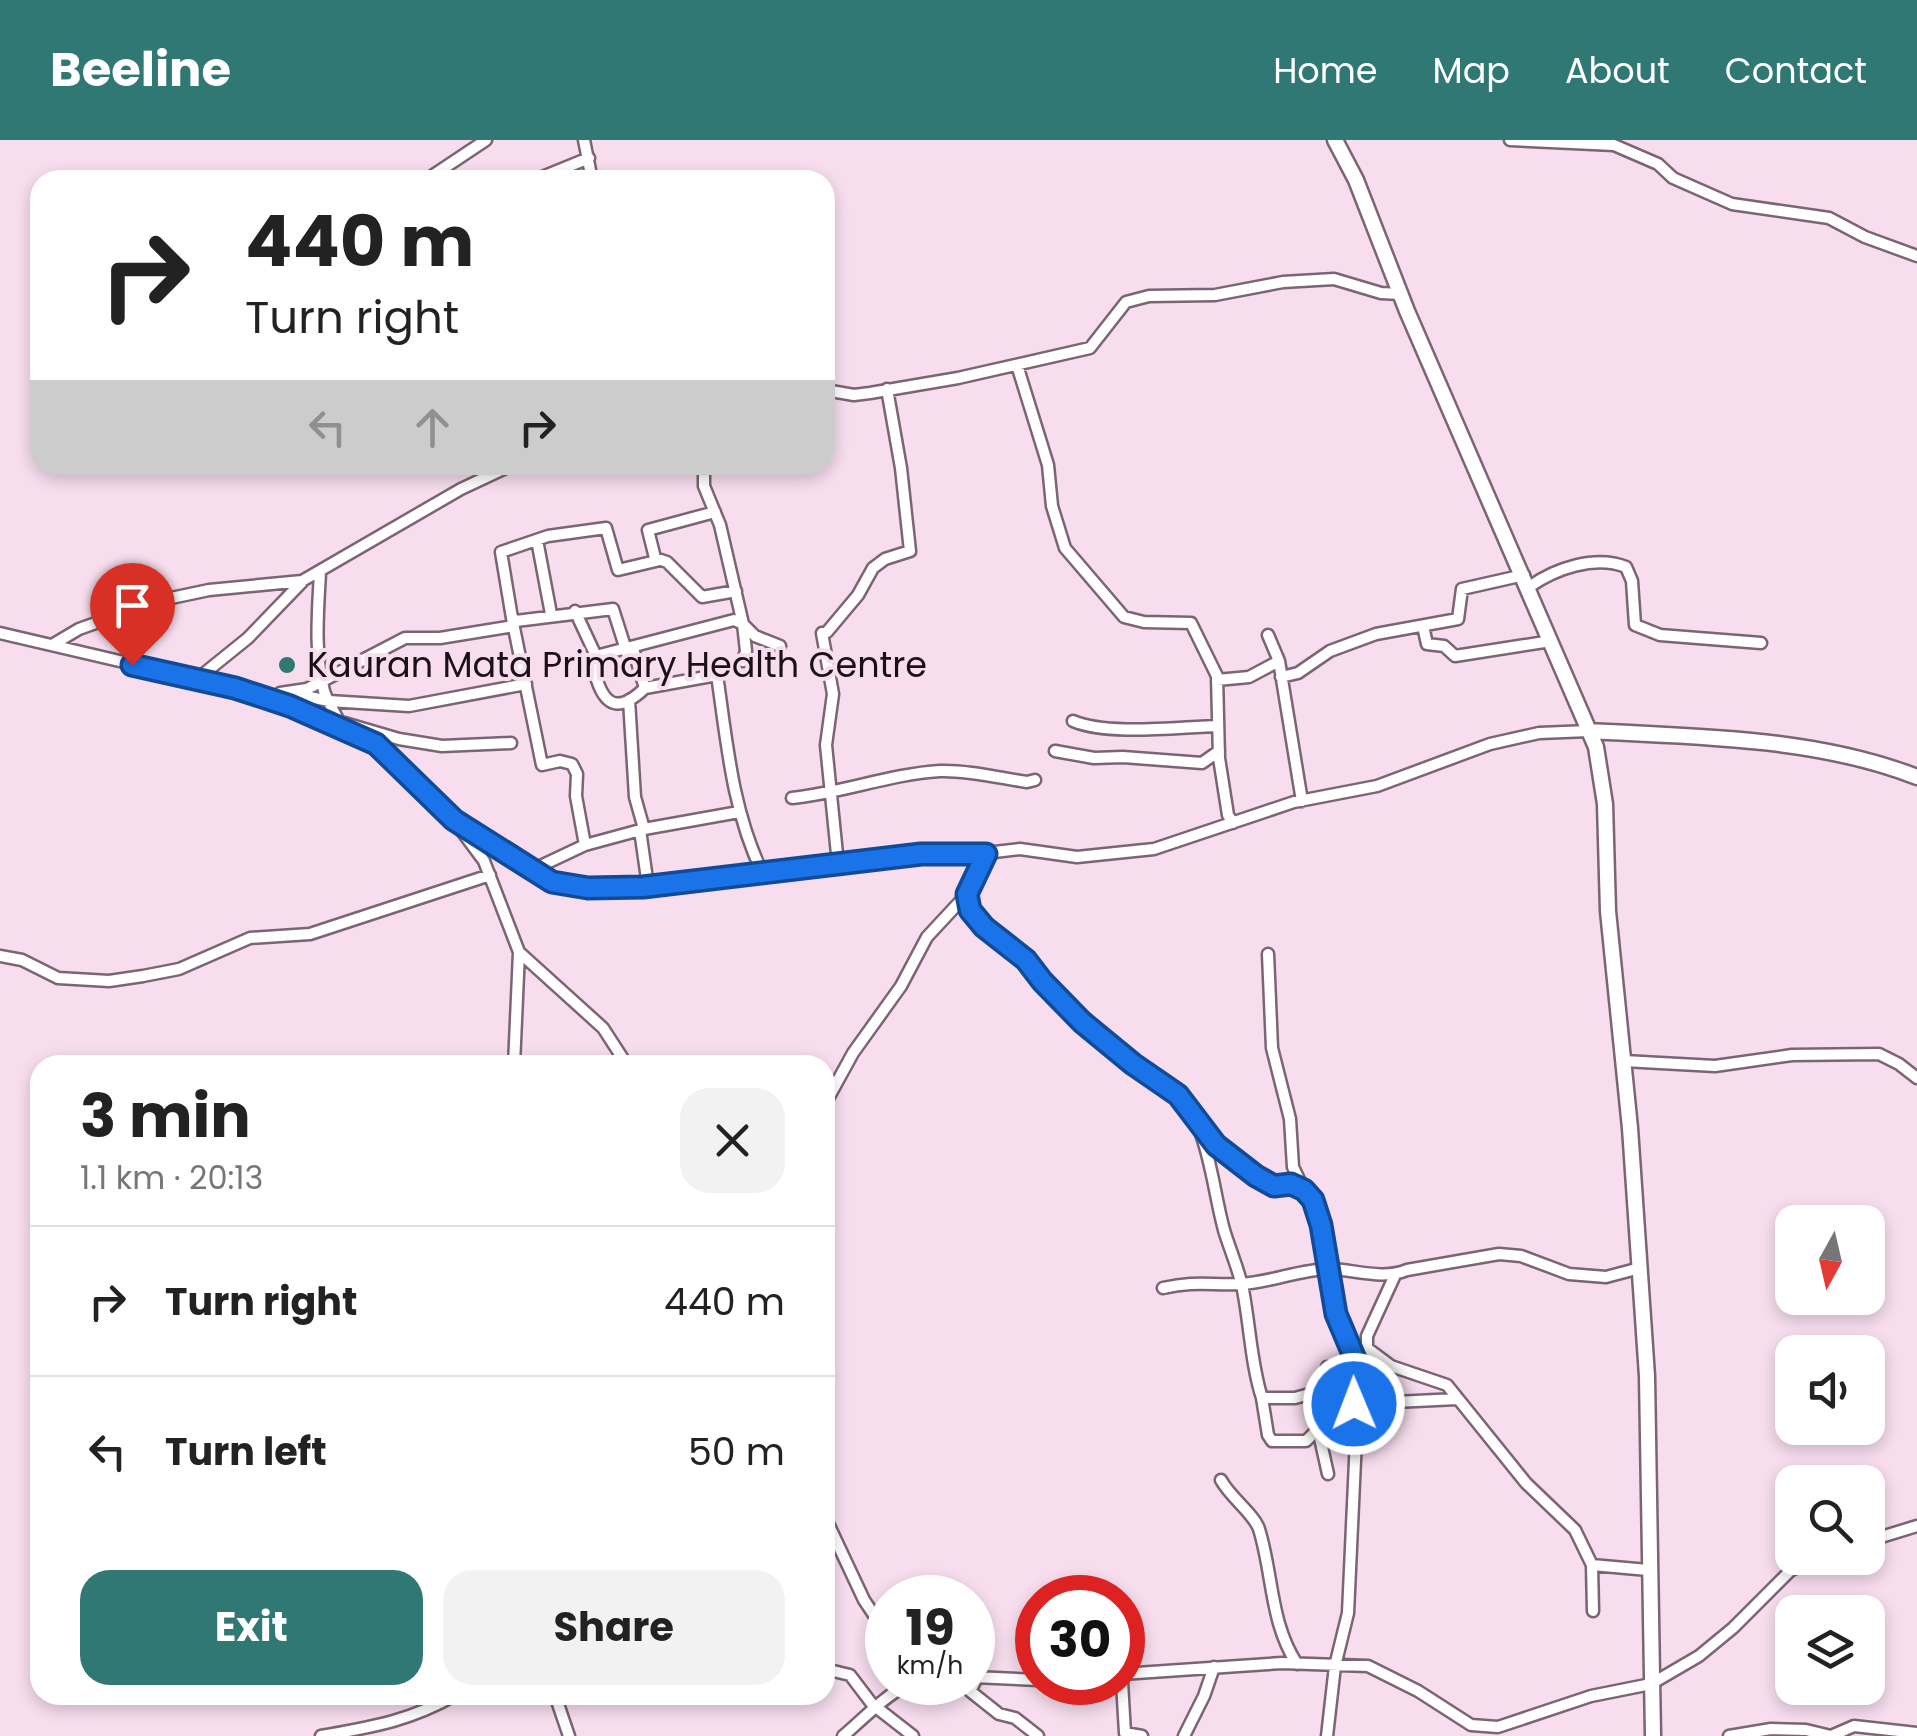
<!DOCTYPE html>
<meta charset="utf-8">
<style>
:root{--surface:#fff;--page:#f2f2f2;--text:#222;--muted:#767676;--line:#e0e0e0;--accent:#307873}
body{margin:0;font-family:Poppins,sans-serif;background:var(--page);color:var(--text);height:100vh;display:flex;flex-direction:column;font-size:38px;white-space:nowrap}
*{box-sizing:border-box;margin:0}
p{font-size:32px;color:var(--muted)}
.icon{flex:none;width:55px;height:55px;fill:none;stroke:currentColor;stroke-width:2;stroke-linecap:round;stroke-linejoin:round}
.map{position:relative;flex:1;overflow:hidden}
.details{position:absolute;left:30px;top:915px;width:805px;height:650px;display:flex;flex-direction:column;background:var(--surface);border-radius:30px;box-shadow:0 5px 15px #0003}
.details>*{flex:none}
.banner{position:absolute;left:30px;top:30px;width:805px;height:305px;border-radius:30px;box-shadow:0 5px 15px #0003;background:#fff;color:var(--text);overflow:hidden}
.needle{width:65px;rotate:188deg}
.buttons{position:absolute;left:1775px;top:1065px;display:grid;gap:20px}
.buttons a{display:grid;place-items:center;width:110px;height:110px;border-radius:20px;background:var(--surface);box-shadow:0 5px 15px #0003;font-size:50px}
.speed{position:absolute;left:865px;top:1435px;display:flex;gap:20px;font-size:50px;font-weight:700;text-align:center}
.speed>*{display:grid;place-content:center;width:130px;height:130px;border-radius:50%;background:var(--surface);box-shadow:0 5px 15px #0003;line-height:1}
.speed small{font-size:25px;font-weight:400}
.speed .limit{border:15px solid #d22;background:#fff;color:#111}
.pin{position:absolute;display:grid;place-items:center;width:85px;height:85px;color:#fff;margin:-102px -42px;border-radius:50% 50% 50% 0;rotate:-45deg;box-shadow:0 0 10px #0007}
.pin .icon{rotate:45deg}
.me{position:absolute;width:110px;margin:-55px;rotate:359deg;stroke-linejoin:round;filter:drop-shadow(0 0 8px #0008)}
.turn{display:flex;align-items:center;gap:35px;height:210px;padding:0 50px;font-size:45px}
.turn .icon{width:130px;height:130px;stroke-width:2.5}
.turn b{display:block;font-size:70px;line-height:85px}
.lanes{display:flex;align-items:center;height:95px;padding:0 50px;background:#0003;justify-content:center;gap:50px;direction:ltr}
.lanes .off{opacity:.35}
.round{display:grid;place-items:center;flex:none;width:105px;height:105px;border-radius:30px;background:var(--page)}
.head{display:flex;align-items:center;justify-content:space-between;height:170px;padding:0 50px}
h1{font-size:60px;font-weight:700;line-height:75px}
.primary-button{display:flex;gap:20px;margin-top:auto;padding:20px 50px}
.primary-button a{flex:1;height:115px;border-radius:30px;background:var(--accent);color:#fff;font-size:40px;font-weight:700;line-height:115px;text-align:center}
.primary-button a+a{background:var(--page);color:var(--text)}
ul{padding:0;list-style:none}
li{display:flex;align-items:center;gap:30px;height:150px;padding:0 50px;border-top:2px solid var(--line)}
li div{flex:1}
li b{display:block;font-size:38px}
li em{font-style:normal}
header{display:flex;align-items:center;gap:60px;box-sizing:border-box;height:140px;padding:0 50px;background:var(--accent);color:#fff}
header strong{font-size:48px}
nav{display:flex;gap:55px;margin-inline-start:auto;font-size:35px}
.map>svg:first-child{display:block}
</style>
<header>
<strong>Beeline</strong>
<nav><a>Home</a><a>Map</a><a>About</a><a>Contact</a></nav>
</header>
<div class="map">
<svg width="1917" height="1596" viewBox="0 0 1917 1596">
<rect width="100%" height="100%" fill="#f7ddee"/>
<g fill="none" stroke-linecap="round" stroke-linejoin="round">
<defs>
<path id="street" d="M584 0 592 40
M1510 0 1614 5 1658 24 1673 38 1732 64 1829 78 1865 97 1917 116
M324 40H333
M426 40 486 0
M535 40 589 18
M1017 225 1048 325 1052 366 1065 408 1124 477 1144 482 1191 483 1217 536 1219 618 1228 675 1233 683
M825 250 854 255 870 253 958 238 1090 208 1126 162 1149 156 1215 155 1283 142 1334 139 1381 153 1400 154
M704 325V346L720 385 743 484 755 496 780 506
M715 372 648 390 655 418 667 422 702 457 736 451
M537 400 551 474
M660 420 618 430 606 388 548 396 501 412 512 478 516 481 613 469 627 513 634 512 645 548 717 535C727 603 732 669 762 732
M320 432C318 471 314 513 324 551 328 563 336 575 342 587
M1529 447C1556 428 1595 415 1626 427L1632 441 1635 485 1660 495 1761 503
M575 471 596 516
M512 478 542 625 560 621 572 624 577 634 576 656 585 705 532 730
M1423 486 1427 504 1444 506 1455 516 1551 501
M827 492 858 455 873 428 885 419 910 411 901 328 887 249
M0 493 235 548 342 587 376 605 454 680 552 743 588 748 705 741 780 729 921 714 986 713 1020 709 1077 717 1154 709 1294 662 1377 646 1490 604 1539 593 1589 591
M822 493 833 554 826 605 838 724
M1268 495 1279 521 1302 661
M52 505 79 489 157 461 209 450 302 441 461 349 512 325
M1281 537 1298 533 1330 511 1376 494 1458 479 1462 449 1524 435
M196 540 248 498 302 442
M1217 540 1249 537 1279 521
M645 548C623 569 607 571 597 540 593 530 593 526 596 516L734 480 743 484 746 511 743 521
M295 554 329 561 409 566 526 544
M273 560 280 553 307 549 405 498H440L514 486
M1073 581C1109 596 1177 587 1218 586
M341 582 399 599 442 606 511 603
M1055 611 1094 618 1123 617 1202 623 1219 611
M792 658C842 653 890 634 940 631 968 630 1000 638 1027 642L1035 640
M458 686 484 721 519 812 514 925
M644 689 739 672
M640 690 648 746
M585 705 644 689 635 657 629 560
M986 713 967 754 970 770 984 787 1026 820 1042 841 1082 883 1178 955 1216 1005 1257 1036 1274 1046 1291 1044 1305 1050 1313 1060 1321 1085 1336 1174 1358 1226
M519 812 603 888 627 925
M1268 814 1272 908 1290 979 1293 1027 1304 1050
M0 816 22 820 58 838 109 841 143 836 179 829 250 798 310 794 490 735
M1624 921 1715 926 1792 915 1879 914 1899 924 1917 938
M825 964 853 913 901 846 927 797 967 754
M1200 991C1212 1023 1215 1057 1224 1090 1230 1110 1239 1130 1243 1150 1250 1186 1251 1224 1262 1258H1295L1324 1250 1328 1238 1327 1227
M1395 1135 1367 1196V1208L1391 1226 1447 1245 1526 1343 1575 1390 1592 1425 1648 1430
M1163 1148C1195 1141 1208 1145 1239 1144 1270 1143 1299 1129 1331 1129 1355 1130 1384 1140 1407 1130L1499 1114 1521 1116 1569 1134 1606 1137 1640 1128
M1262 1258 1268 1295 1272 1301H1306L1318 1289
M1328 1334 1318 1289 1334 1273 1354 1264 1358 1226 1377 1216
M1221 1340C1230 1357 1254 1374 1259 1389 1273 1434 1270 1483 1297 1524
M825 1377 864 1460 888 1496
M1868 1401 1917 1386
M1592 1425 1593 1471
M825 1529 850 1535 872 1564 913 1596
M1122 1534 1282 1523 1368 1526 1418 1551 1471 1585 1498 1587 1591 1556 1651 1544 1699 1516 1733 1488 1790 1431 1814 1418
M978 1536 970 1551 999 1574 1015 1578 1038 1596
M974 1537 1038 1540
M1122 1542 1125 1593 1142 1596
M555 1555 569 1596
M321 1596C371 1587 410 1581 455 1555
M843 1596C858 1584 891 1549 908 1546 924 1543 941 1548 957 1542
M1184 1596 1204 1556 1214 1527
M1327 1596 1335 1526 1348 1473 1356 1299 1354 1264 1457 1259
M1729 1596 1771 1589 1806 1590 1831 1596 1854 1586 1917 1593"/>
<path id="secondary" d="M1335 0 1356 40 1407 171 1596 607 1605 664 1608 771 1630 988 1647 1236 1653 1596
M1589 591C1697 597 1815 597 1917 637"/>
</defs>
<use href="#street" stroke="#7b6473" stroke-width="15"/>
<use href="#secondary" stroke="#7b6473" stroke-width="19"/>
<use href="#street" stroke="#fff" stroke-width="10"/>
<use href="#secondary" stroke="#fff" stroke-width="14"/>
</g>
<g fill="none" stroke-linecap="round" stroke-linejoin="round">
<defs>
<path id="route" d="M132 525 235 548 290 566 376 604 454 680 552 742 588 748 643 747 921 714H986L967 754 970 770 984 787 1026 820 1042 841 1082 882 1133 924 1178 955 1216 1005 1256 1036 1274 1046 1291 1044 1304 1050 1313 1060 1321 1085 1336 1174 1358 1226 1354 1264"/>
</defs>
<use href="#route" stroke="#114b97" stroke-width="25"/>
<use href="#route" stroke="#1a73e8" stroke-width="18"/>
</g>
<circle fill="#307873" stroke="#f7ddee" stroke-width="4" cx="287" cy="525" r="10"/>
<g text-anchor="middle" stroke-width="8" stroke-linejoin="round" paint-order="stroke">
<g font-size="35" fill="#1a1117" stroke="#f7ddee" text-anchor="start">
<text x="307" y="537">Kauran Mata Primary Health Centre</text>
</g>
</g>
</svg>
<div class="buttons">
<a><svg class="needle" viewBox="-14 -14 28 28"><path d="M0-13l5 13h-10z" fill="#e53935"/><path d="M0 13l5-13h-10z" fill="#767676"/></svg></a>
<a><svg class="icon" aria-label="sound" viewBox="0 0 24 24"><path d="M4 9h4l5-4v14l-5-4H4zM17 9q2 3 0 6"/></svg></a>
<a><svg class="icon" aria-label="search" viewBox="0 0 24 24"><circle cx="10" cy="10" r="6"/><path d="M15 15l6 6"/></svg></a>
<a><svg class="icon" aria-label="layers" viewBox="0 0 24 24"><path d="M12 4l9 5-9 5-9-5zM3 14l9 5 9-5"/></svg></a>
</div>
<div class="speed"><div>19<small>km/h</small></div><div class="limit">30</div></div>
<div class="pin" style="left:132px;top:525px;background:#d93025"><svg class="icon" aria-label="arrive" viewBox="0 0 24 24"><path d="M6 21V4h12l-3 4 3 4H6"/></svg></div>
<svg class="me" style="left:1354px;top:1264px" viewBox="-20 -20 40 40"><circle r="17" fill="#1a73e8" stroke="#fff" stroke-width="3"/><path d="M0-11L8 9 0 5-8 9z" fill="#fff"/></svg>
<div class="banner">
<div class="turn"><svg class="icon" aria-label="right" viewBox="0 0 24 24"><path d="M7 20v-9h11M14 6l5 5-5 5"/></svg><div><b>440 m</b>Turn right</div></div>
<div class="lanes"><svg class="icon off" aria-label="left" viewBox="0 0 24 24"><path d="M17 20v-9H6M10 6l-5 5 5 5"/></svg><svg class="icon off" aria-label="ahead" viewBox="0 0 24 24"><path d="M12 20V5M6 11l6-6 6 6"/></svg><svg class="icon" aria-label="right" viewBox="0 0 24 24"><path d="M7 20v-9h11M14 6l5 5-5 5"/></svg></div>
</div>
<section class="details">
<div class="head"><div><h1>3 min</h1><p>1.1 km · 20:13</p></div><a class="round"><svg class="icon" aria-label="close" viewBox="0 0 24 24"><path d="M6 6l12 12M18 6L6 18"/></svg></a></div>
<ul>
<li><svg class="icon" aria-label="right" viewBox="0 0 24 24"><path d="M7 20v-9h11M14 6l5 5-5 5"/></svg><div><b>Turn right</b></div><em>440 m</em></li>
<li><svg class="icon" aria-label="left" viewBox="0 0 24 24"><path d="M17 20v-9H6M10 6l-5 5 5 5"/></svg><div><b>Turn left</b></div><em>50 m</em></li>
</ul>
<div class="primary-button"><a>Exit</a><a>Share</a></div>
</section>
</div>
